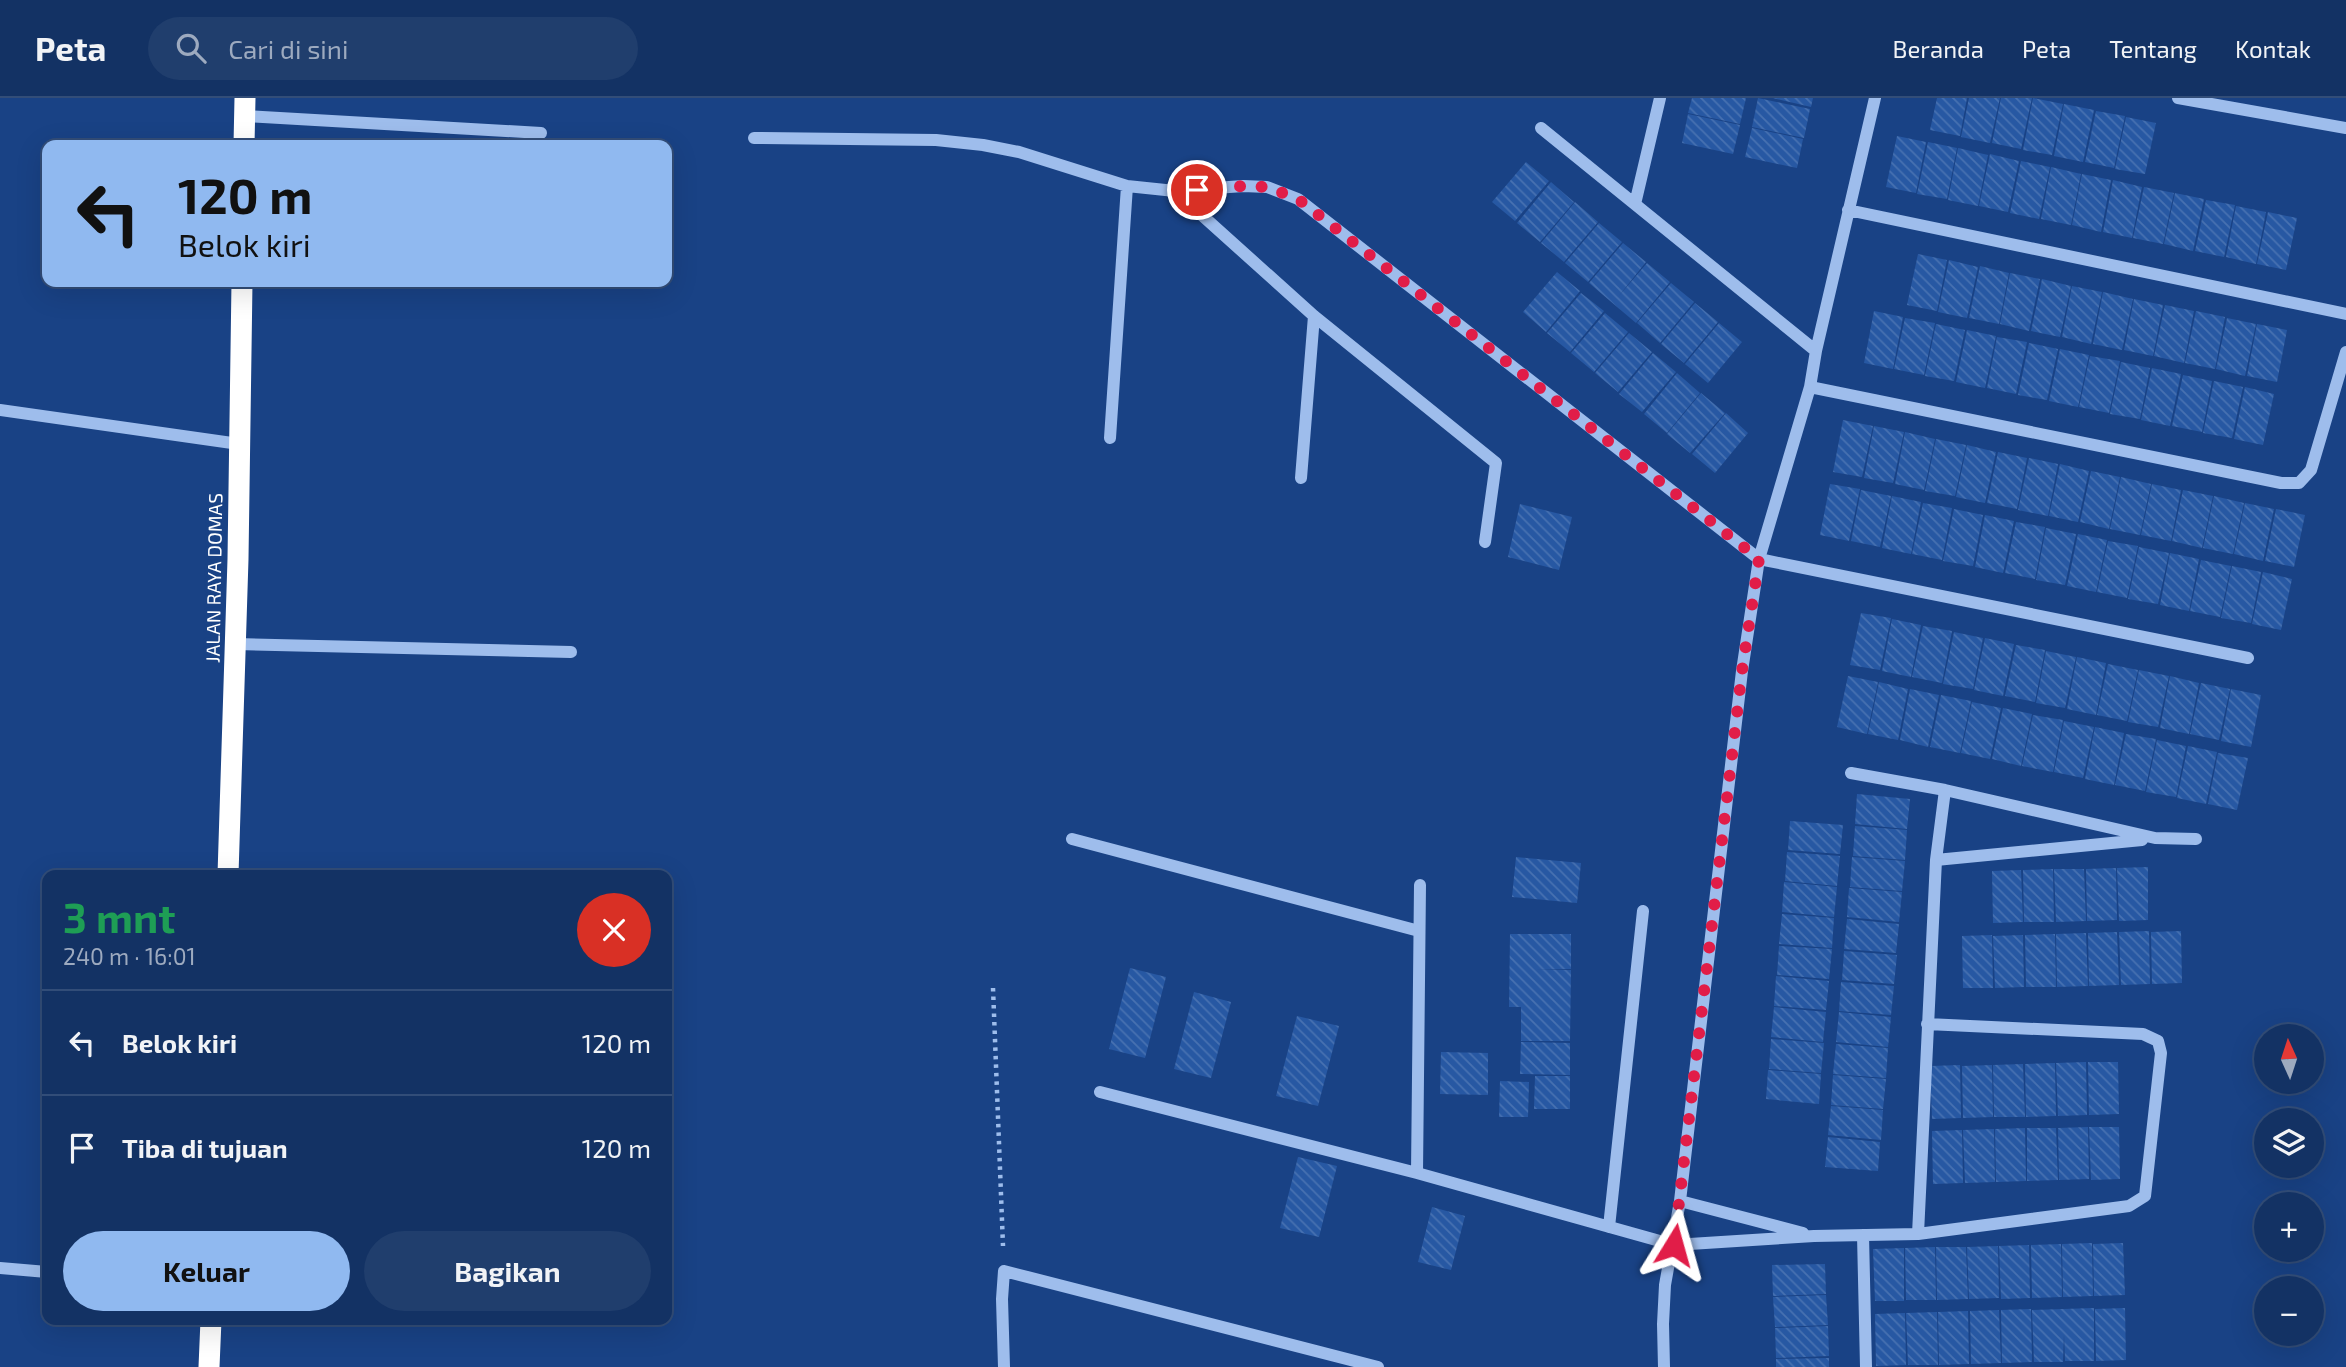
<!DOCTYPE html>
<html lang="id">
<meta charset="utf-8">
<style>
:root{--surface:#133264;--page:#203e6d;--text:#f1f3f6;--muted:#9daabf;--line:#324d78;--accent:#90b9f0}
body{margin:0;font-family:"Exo 2",sans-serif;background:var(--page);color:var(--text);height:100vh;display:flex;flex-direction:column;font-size:26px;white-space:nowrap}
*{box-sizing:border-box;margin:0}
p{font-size:23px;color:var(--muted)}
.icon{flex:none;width:38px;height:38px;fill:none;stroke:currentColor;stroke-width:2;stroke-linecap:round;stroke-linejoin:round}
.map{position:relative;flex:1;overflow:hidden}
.sheet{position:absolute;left:42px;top:772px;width:630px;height:455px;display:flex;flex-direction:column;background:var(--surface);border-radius:14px;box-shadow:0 7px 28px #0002,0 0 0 2px var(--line)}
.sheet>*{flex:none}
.hud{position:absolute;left:42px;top:42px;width:630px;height:147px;border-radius:14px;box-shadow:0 7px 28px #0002,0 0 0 2px var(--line);background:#90b9f0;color:#111;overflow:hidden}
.needle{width:46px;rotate:357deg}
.tools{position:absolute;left:2254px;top:926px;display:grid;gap:14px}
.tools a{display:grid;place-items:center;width:70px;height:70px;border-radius:50%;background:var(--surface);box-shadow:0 7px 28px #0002,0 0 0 2px var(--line);font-size:35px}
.pin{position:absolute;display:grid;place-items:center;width:60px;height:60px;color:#fff;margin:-30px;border:4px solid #fff;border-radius:50%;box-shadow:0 2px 7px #0007}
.me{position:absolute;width:77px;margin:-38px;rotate:8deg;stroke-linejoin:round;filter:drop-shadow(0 0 5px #0008)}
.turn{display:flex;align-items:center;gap:24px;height:147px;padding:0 21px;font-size:32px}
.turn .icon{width:91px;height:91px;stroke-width:2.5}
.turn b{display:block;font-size:49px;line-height:60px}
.round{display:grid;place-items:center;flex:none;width:74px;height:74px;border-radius:37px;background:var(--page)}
.summary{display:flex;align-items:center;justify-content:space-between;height:119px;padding:0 21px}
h1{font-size:42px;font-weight:700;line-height:52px;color:#1e9e55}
.primary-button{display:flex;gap:14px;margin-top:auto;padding:14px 21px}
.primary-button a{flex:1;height:80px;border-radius:42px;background:var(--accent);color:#111;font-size:28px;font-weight:700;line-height:80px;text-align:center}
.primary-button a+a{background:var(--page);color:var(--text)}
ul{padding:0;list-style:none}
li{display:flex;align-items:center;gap:21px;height:105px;padding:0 21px;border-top:2px solid var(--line)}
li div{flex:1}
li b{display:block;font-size:26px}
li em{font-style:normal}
header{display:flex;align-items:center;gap:42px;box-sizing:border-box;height:98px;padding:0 35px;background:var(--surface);border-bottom:2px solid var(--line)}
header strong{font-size:33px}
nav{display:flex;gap:38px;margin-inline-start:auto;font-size:24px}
.search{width:490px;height:63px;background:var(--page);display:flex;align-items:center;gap:18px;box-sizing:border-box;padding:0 24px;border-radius:38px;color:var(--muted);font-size:26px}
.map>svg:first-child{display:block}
</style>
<header>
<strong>Peta</strong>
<div class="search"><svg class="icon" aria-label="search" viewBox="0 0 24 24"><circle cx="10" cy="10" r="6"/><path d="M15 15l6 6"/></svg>Cari di sini</div>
<nav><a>Beranda</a><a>Peta</a><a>Tentang</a><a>Kontak</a></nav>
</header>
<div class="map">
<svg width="2346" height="1269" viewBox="0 0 2346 1269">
<defs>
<pattern id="building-back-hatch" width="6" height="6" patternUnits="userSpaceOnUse" patternTransform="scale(1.75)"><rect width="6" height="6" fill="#2758a3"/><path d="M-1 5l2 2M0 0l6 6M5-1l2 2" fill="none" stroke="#4771b1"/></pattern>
</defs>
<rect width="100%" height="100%" fill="#194285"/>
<path fill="url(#building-back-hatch)" d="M1692 0H1746L1740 26 1688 15Z
M1758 0 1810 11 1804 40 1752 29Z
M1773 0H1813L1811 9Z
M1937 0H1967L1960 38 1930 32Z
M1969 0H2000L1990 45 1961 39Z
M2001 0H2032L2021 51 1992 45Z
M2033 0 2063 6 2052 57 2023 52Z
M2064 6 2094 12 2083 64 2054 58Z
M2096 13 2125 18 2114 70 2085 64Z
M1688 16 1740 27 1733 56 1682 45Z
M2126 19 2156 25 2145 76 2115 71Z
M1752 30 1803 41 1797 70 1745 59Z
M1897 38 1926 44 1916 95 1886 89Z
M1928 44 1957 50 1947 101 1917 96Z
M1958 50 1988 57 1978 108 1948 102Z
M1990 56 2019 63 2008 114 1979 108Z
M2021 63 2050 69 2039 121 2010 115Z
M1526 64 1549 83 1515 123 1492 104Z
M2051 69 2081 76 2071 127 2041 121Z
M2082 76 2111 82 2101 134 2072 127Z
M2113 82 2142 89 2132 140 2103 134Z
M1551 84 1574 104 1540 144 1517 125Z
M2144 89 2174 95 2163 146 2133 140Z
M2175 95 2204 101 2193 153 2164 146Z
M2206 102 2235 107 2224 159 2195 153Z
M1575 104 1598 124 1564 164 1541 145Z
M2236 108 2266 114 2256 166 2226 159Z
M2268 114 2297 120 2286 172 2257 166Z
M1599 125 1622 144 1588 184 1565 165Z
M1623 145 1646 164 1618 199 1647 165 1670 184 1636 225 1589 185Z
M1918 156 1947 162 1937 213 1907 207Z
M1949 162 1978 169 1967 220 1938 214Z
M1980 168 2009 175 1999 226 1969 220Z
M1557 174 1580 193 1546 234 1523 214Z
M2010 175 2040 181 2029 233 2000 226Z
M2042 181 2071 188 2060 239 2031 233Z
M1671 185 1694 204 1660 245 1637 225Z
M2072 188 2102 194 2091 246 2062 239Z
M2103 194 2133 201 2122 252 2093 246Z
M1581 195 1604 213 1570 254 1547 235Z
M2134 201 2163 207 2153 258 2124 252Z
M1695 205 1718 224 1684 265 1661 246Z
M2165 207 2194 213 2184 265 2154 258Z
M1874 213 1903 219 1893 271 1864 265Z
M2196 213 2225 219 2215 271 2185 265Z
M1605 215 1628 234 1594 274 1571 255Z
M1905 220 1935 225 1924 277 1894 271Z
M2227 220 2256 226 2245 278 2216 271Z
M1719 225 1742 244 1708 285 1685 266Z
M1936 226 1965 232 1954 283 1925 278Z
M2257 226 2287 232 2277 284 2247 278Z
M1967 232 1996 238 1985 290 1956 284Z
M1629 235 1652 254 1618 294 1595 275Z
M1997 239 2027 244 2016 296 1987 290Z
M2029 245 2058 251 2047 302 2018 297Z
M2060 251 2089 257 2078 309 2049 303Z
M1653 255 1676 274 1642 314 1619 296Z
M2090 258 2120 263 2109 315 2079 309Z
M2121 264 2150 270 2140 321 2110 316Z
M2152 270 2181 276 2170 328 2141 322Z
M1677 275 1700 295 1667 335 1644 316Z
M2183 277 2212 283 2202 334 2172 328Z
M2214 283 2243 289 2232 340 2203 335Z
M2245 289 2274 296 2263 347 2234 341Z
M1701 295 1725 315 1690 355 1667 336Z
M1726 315 1748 335 1715 375 1692 356Z
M1843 322 1873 328 1862 379 1833 374Z
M1874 328 1904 334 1893 385 1864 380Z
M1905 334 1935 341 1924 392 1895 386Z
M1936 341 1966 347 1955 398 1925 393Z
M1967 347 1996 354 1985 405 1956 399Z
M1998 354 2027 360 2017 411 1987 405Z
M2029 360 2058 366 2048 418 2018 412Z
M2060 366 2089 373 2078 424 2049 418Z
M2091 373 2120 379 2109 431 2080 424Z
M2121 379 2151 386 2140 437 2110 431Z
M1830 386 1860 391 1849 443 1820 437Z
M2152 386 2181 392 2171 443 2141 437Z
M1861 392 1891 398 1880 449 1851 443Z
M2183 392 2213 398 2202 450 2172 443Z
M1892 398 1921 404 1911 456 1882 450Z
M2214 398 2244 405 2233 456 2203 450Z
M1923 405 1952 410 1942 462 1912 456Z
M2245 405 2274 411 2263 463 2234 456Z
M1520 406 1572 419 1559 472 1508 459Z
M1954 411 1983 417 1973 468 1943 463Z
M2276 411 2305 417 2294 469 2265 463Z
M1985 417 2014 423 2003 475 1975 469Z
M2016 424 2045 429 2035 481 2005 475Z
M2046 430 2076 436 2065 487 2036 482Z
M2078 436 2107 442 2096 494 2067 488Z
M2108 443 2138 448 2127 500 2097 494Z
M2139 449 2169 455 2158 506 2128 501Z
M2170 455 2199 461 2189 513 2160 507Z
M2201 462 2231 468 2220 519 2190 513Z
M2232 468 2261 474 2251 525 2221 520Z
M2263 474 2292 481 2281 532 2252 526Z
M1861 515 1891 520 1880 572 1850 567Z
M1892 521 1921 527 1911 579 1882 573Z
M1923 528 1952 533 1942 585 1912 579Z
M1954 534 1983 540 1973 591 1943 586Z
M1985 540 2014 546 2003 598 1974 592Z
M2016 547 2045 552 2035 604 2005 598Z
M2046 553 2076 559 2065 610 2036 605Z
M2077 559 2106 565 2096 617 2067 611Z
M2108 566 2138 572 2127 623 2097 617Z
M2139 572 2169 578 2158 629 2128 624Z
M1848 578 1878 584 1867 636 1837 629Z
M2170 578 2199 585 2189 636 2160 630Z
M1879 584 1908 591 1898 642 1868 636Z
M2201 585 2230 591 2219 642 2190 636Z
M1910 591 1939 597 1928 649 1900 642Z
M2231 591 2261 597 2251 649 2221 643Z
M1941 597 1971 603 1960 655 1930 649Z
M1972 604 2001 610 1990 661 1961 655Z
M2003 610 2032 616 2021 668 1992 661Z
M2033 617 2063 622 2053 674 2022 668Z
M2064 623 2094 629 2083 680 2054 674Z
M2095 629 2124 635 2114 687 2085 681Z
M2126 636 2156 641 2145 693 2115 687Z
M2157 642 2186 648 2176 699 2146 694Z
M2188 648 2217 654 2206 706 2177 700Z
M2218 655 2248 660 2237 712 2208 706Z
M1857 696 1910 701 1907 731 1855 726Z
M1790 723 1843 727 1840 756 1788 752Z
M1855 728 1907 732 1905 762 1853 758Z
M1787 754 1840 758 1837 788 1785 783Z
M1516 759 1581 765 1577 805 1512 799Z
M1852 759 1905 763 1902 793 1850 789Z
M2148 769V822L2119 823 2117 770Z
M2116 770 2117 822 2087 823 2086 771Z
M2053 771 2054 824H2024L2023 772Z
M2054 771H2084L2086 823 2056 824Z
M2021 772 2023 824 1993 825 1992 773Z
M1784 784 1837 789 1834 819 1782 814Z
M1849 790 1902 794 1899 824 1847 819Z
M1782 816 1834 820 1832 850 1779 846Z
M1847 821 1899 826 1896 855 1844 851Z
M2149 833 2150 886 2121 887 2119 834Z
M2181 833 2182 885 2152 886 2151 834Z
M2117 834 2119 887 2089 888 2088 835Z
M2086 835 2088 888 2057 889 2056 836Z
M1510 836H1571V871H1536L1571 872 1570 943H1521V909H1509Z
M2055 836 2056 889H2026L2025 837Z
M1992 837 1993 890H1963L1962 838Z
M2023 837 2024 889 1995 890 1993 838Z
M1779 848 1832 851 1829 881 1777 877Z
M1844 853 1897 857 1894 886 1842 882Z
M1130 870 1166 879 1145 960 1109 951Z
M1776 878 1829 883 1826 912 1774 908Z
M1841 884 1894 888 1891 917 1839 913Z
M1194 894 1231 904 1211 980 1174 971Z
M1774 909 1826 914 1823 944 1771 939Z
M1839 914 1891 919 1888 949 1836 944Z
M1297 918 1339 928 1318 1008 1276 998Z
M1771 941 1824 945 1821 975 1769 971Z
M1521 944 1570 945V977L1520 976Z
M1836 946 1888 950 1886 980 1833 976Z
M1441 954 1488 955V997L1440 996Z
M2086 964 2087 1017 2058 1018 2056 965Z
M2088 964H2118L2119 1016 2089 1017Z
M2055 965 2056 1018 2026 1019 2025 966Z
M2023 966 2025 1019H1994L1993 967Z
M1960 967 1961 1020 1932 1021 1930 968Z
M1992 967 1993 1019 1963 1020 1962 968Z
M1768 972 1821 976 1819 1006 1766 1001Z
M1833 977 1886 981 1883 1011 1831 1007Z
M1535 978H1570V1011H1534Z
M1500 983 1529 984 1528 1019H1499Z
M1831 1008 1883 1012 1881 1042 1828 1037Z
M2088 1029 2089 1081 2059 1082 2058 1030Z
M2089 1029H2119L2120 1081 2091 1082Z
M2025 1030 2026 1083 1996 1084 1995 1031Z
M2027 1030H2056L2058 1082 2027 1083Z
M1994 1031 1995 1084 1965 1085 1963 1032Z
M1962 1032 1963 1085 1933 1086 1932 1033Z
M1828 1039 1880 1044 1878 1073 1825 1069Z
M1298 1059 1337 1068 1319 1139 1280 1130Z
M1432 1109 1465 1118 1451 1172 1418 1164Z
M2092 1145 2093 1198 2063 1199 2062 1146Z
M2123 1145 2125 1197 2094 1198 2093 1146Z
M2061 1146 2062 1199 2032 1200 2031 1147Z
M2029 1147 2030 1200 2001 1201 1999 1148Z
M1998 1148 1999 1200 1969 1201 1967 1149Z
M1935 1149 1936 1202H1906L1905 1150Z
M1936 1149H1966L1968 1201 1937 1202Z
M1904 1150V1203H1875L1873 1151Z
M1825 1166 1826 1196 1773 1198 1772 1167Z
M1826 1197 1828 1227 1775 1229 1773 1199Z
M2094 1210V1263H2065L2064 1236 2063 1264H2034L2032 1212Z
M2125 1210 2126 1262 2096 1263 2095 1211Z
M2031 1211 2032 1264 2002 1265 2001 1212Z
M1999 1212 2001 1265 1971 1266 1970 1213Z
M1968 1213 1969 1266 1939 1267 1938 1214Z
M1937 1214 1938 1267H1908L1906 1215Z
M1905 1215 1906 1267 1876 1268 1875 1216Z
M1828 1228 1829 1258 1776 1260 1775 1230Z
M1829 1260V1269H1776V1261Z"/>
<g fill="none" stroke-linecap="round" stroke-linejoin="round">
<path stroke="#9ebdec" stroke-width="4.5" stroke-dasharray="3.5 5" stroke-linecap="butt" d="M993 890 1003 1148"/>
<path stroke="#9ebdec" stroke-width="12" d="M2178 0 2346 30
M245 18 541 35
M1541 30 1816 253
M754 40 936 42 983 47 1019 54 1127 88 1175 93 1243 88 1267 89 1298 101 1759 461 2248 560
M1175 93 1314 218 1496 365 1485 444
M1635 106 1660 0
M1848 112 2346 216
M1810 289 2281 385H2299L2311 372 2346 254
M0 312 239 346
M1110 340 1127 88
M1301 380 1314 218
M236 546 571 554
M1851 675 1945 692 2155 740 2196 741
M1945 692 1936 762 2142 742
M1072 741 1419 833
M1927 926 2143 936 2158 943 2161 955 2145 1098 2129 1108 1918 1136 1936 762
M1100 994 1417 1075 1674 1147 1814 1138 1918 1136
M1417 1075 1420 787
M1680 1103 1803 1135
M1609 1129 1643 813
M1863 1137 1866 1269
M0 1170 47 1174
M1004 1269 1002 1201 1004 1173 1378 1269
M1664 1269 1663 1226 1665 1187 1680 1103 1742 573 1759 461 1810 289 1816 253 1875 0"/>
<path stroke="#fff" stroke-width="21" d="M244 47 245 0
M228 777 238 461 242 184
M209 1269 211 1222"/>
</g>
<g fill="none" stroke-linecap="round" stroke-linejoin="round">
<path stroke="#e11d48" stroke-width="12" stroke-dasharray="0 21.6" d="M1197 92 1243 88 1267 89 1298 101 1759 461 1742 573 1674 1147"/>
</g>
<g text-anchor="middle" stroke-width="7" stroke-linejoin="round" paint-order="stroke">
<g font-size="19" fill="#fff" stroke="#194285">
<text transform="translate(214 480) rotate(-89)" y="7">JALAN RAYA DOMAS</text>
</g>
</g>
</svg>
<div class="tools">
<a><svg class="needle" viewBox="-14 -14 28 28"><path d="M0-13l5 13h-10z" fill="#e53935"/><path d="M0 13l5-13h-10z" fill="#9daabf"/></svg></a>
<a><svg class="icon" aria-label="layers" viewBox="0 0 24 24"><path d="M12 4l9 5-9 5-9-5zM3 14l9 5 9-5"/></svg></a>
<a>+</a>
<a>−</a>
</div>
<div class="pin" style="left:1197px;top:92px;background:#d93025"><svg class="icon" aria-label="arrive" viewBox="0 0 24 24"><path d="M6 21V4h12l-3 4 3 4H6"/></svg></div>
<svg class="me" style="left:1674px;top:1147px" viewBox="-20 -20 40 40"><path d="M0-17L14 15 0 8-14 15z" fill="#e11d48" stroke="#fff" stroke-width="4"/></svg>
<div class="hud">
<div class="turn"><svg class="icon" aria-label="left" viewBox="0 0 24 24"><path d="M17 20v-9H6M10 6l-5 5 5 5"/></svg><div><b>120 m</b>Belok kiri</div></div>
</div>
<section class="sheet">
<div class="summary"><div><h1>3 mnt</h1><p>240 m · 16:01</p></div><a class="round" style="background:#d93025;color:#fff"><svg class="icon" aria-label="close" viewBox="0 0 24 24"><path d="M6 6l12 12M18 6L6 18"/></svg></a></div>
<ul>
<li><svg class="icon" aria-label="left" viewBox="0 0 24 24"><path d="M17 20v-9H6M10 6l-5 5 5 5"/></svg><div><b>Belok kiri</b></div><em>120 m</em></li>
<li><svg class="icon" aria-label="arrive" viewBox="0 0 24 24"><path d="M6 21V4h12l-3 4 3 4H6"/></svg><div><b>Tiba di tujuan</b></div><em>120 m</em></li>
</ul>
<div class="primary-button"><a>Keluar</a><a>Bagikan</a></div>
</section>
</div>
